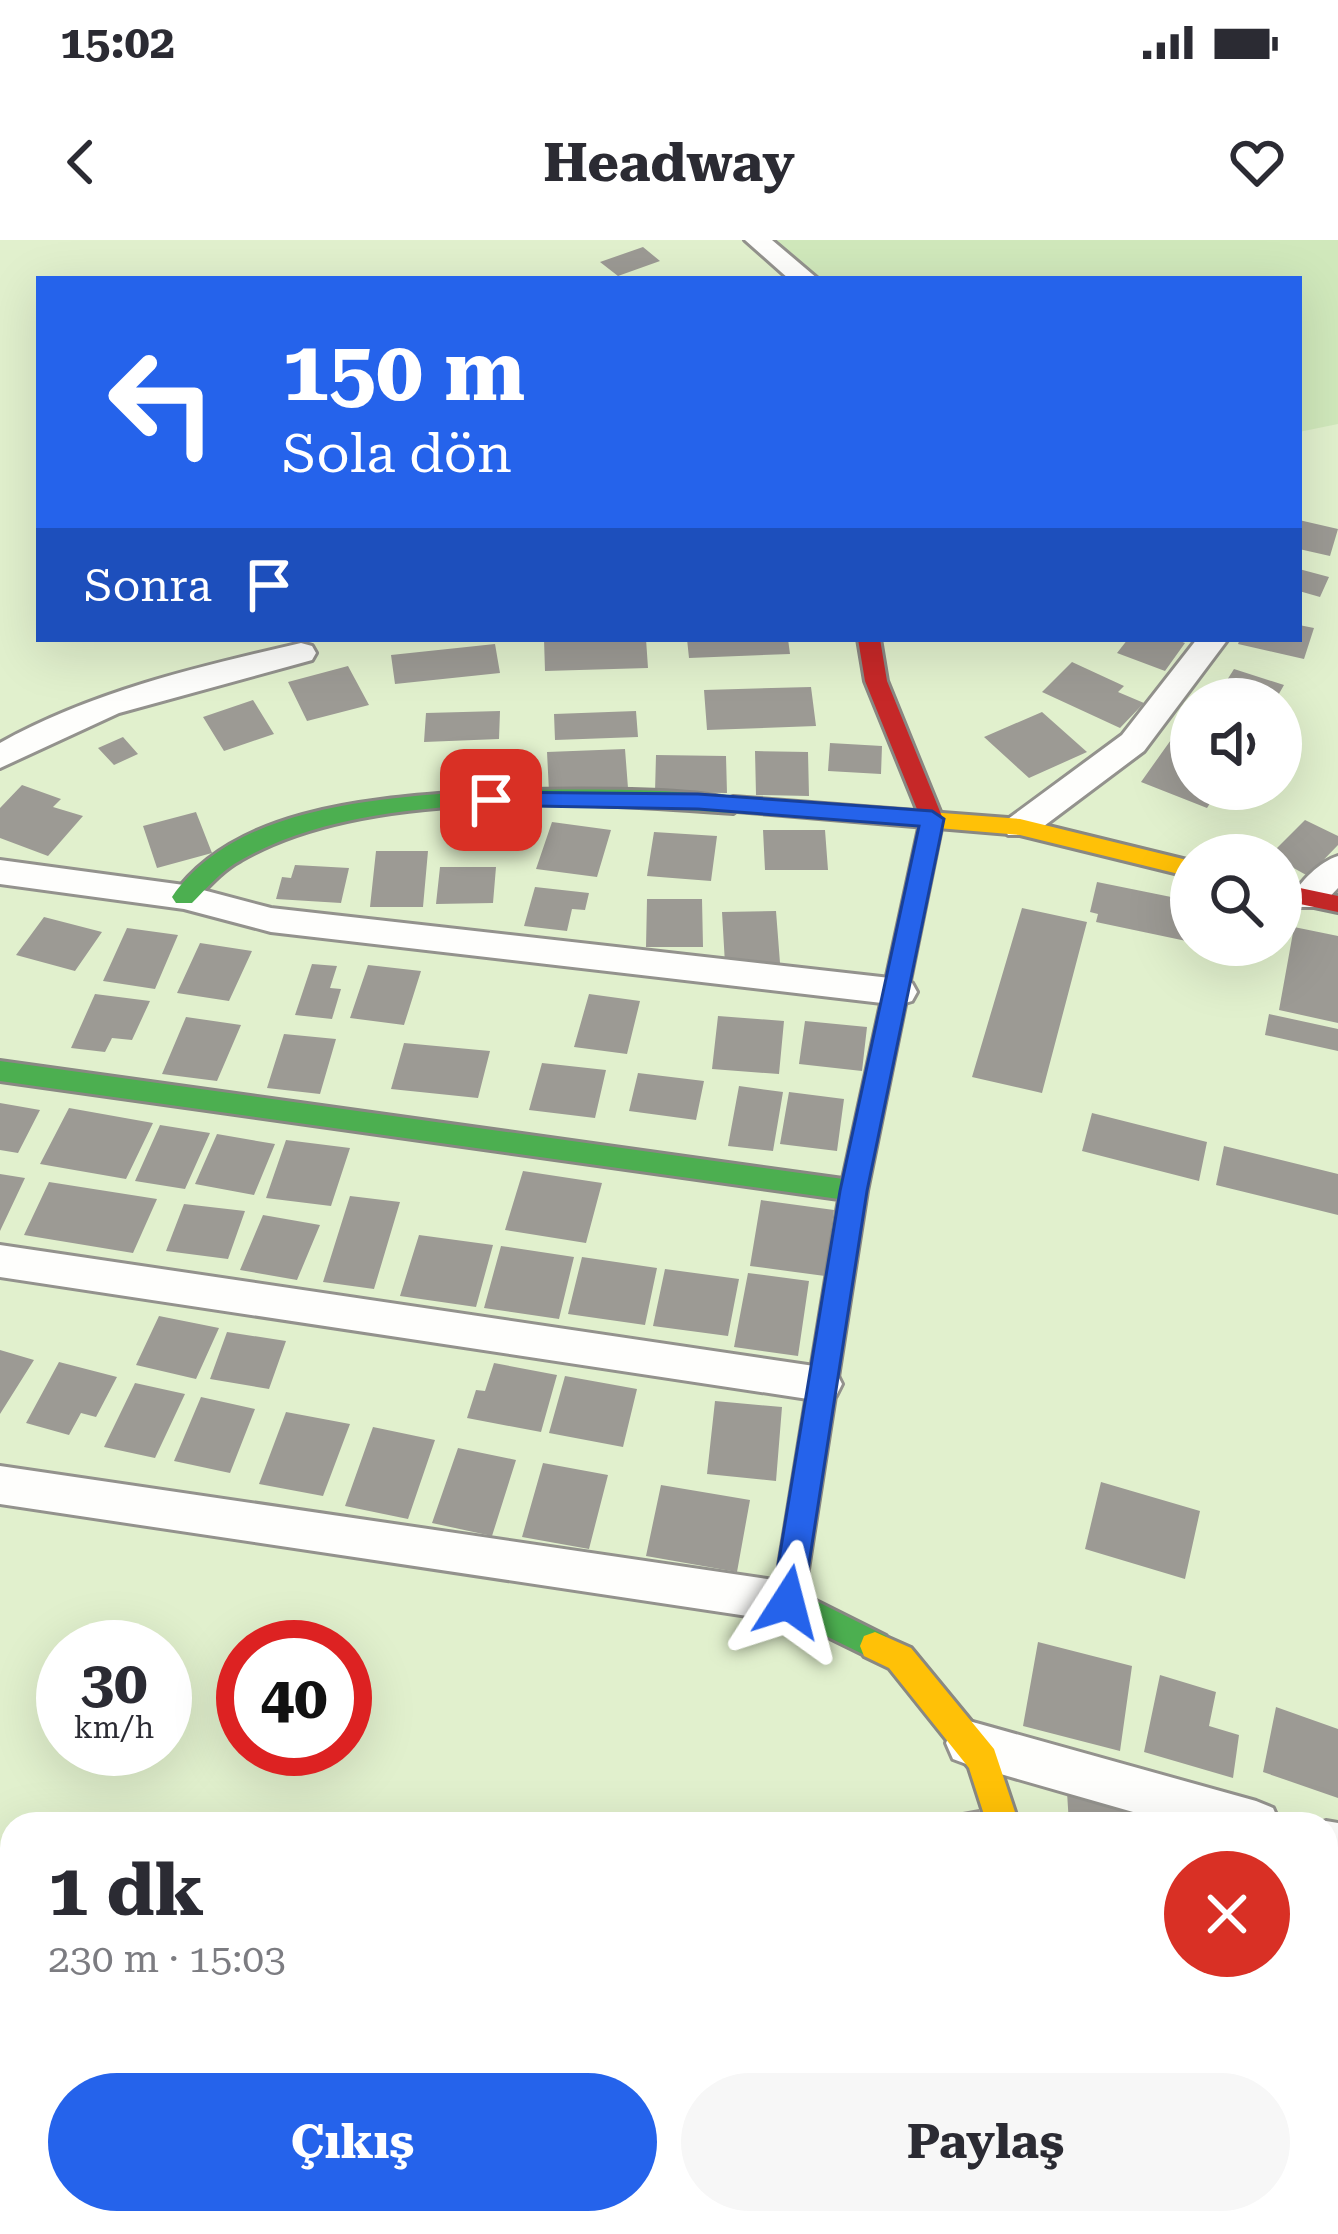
<!DOCTYPE html>
<html lang="tr">
<meta charset="utf-8">
<style>
:root{--surface:#fff;--page:#f7f7f7;--text:#2b2b33;--muted:#7c7c81;--accent:#2563eb}
body{margin:0;font-family:"Roboto Serif",serif;background:var(--page);color:var(--text);height:100vh;display:flex;flex-direction:column;font-size:45px;white-space:nowrap}
*{box-sizing:border-box;margin:0}
p{font-size:39px;color:var(--muted)}
.icon{flex:none;width:66px;height:66px;fill:none;stroke:currentColor;stroke-width:2;stroke-linecap:round;stroke-linejoin:round}
.map{position:relative;flex:1;overflow:hidden}
.panel{position:absolute;left:0px;top:1572px;width:1338px;height:423px;display:flex;flex-direction:column;background:var(--surface);border-radius:36px 36px 0 0;box-shadow:0 12px 48px #0002}
.panel>*{flex:none}
.top-card{position:absolute;left:36px;top:36px;width:1266px;height:366px;border-radius:0px;box-shadow:0 12px 48px #0002;background:#2563eb;color:#fff;overflow:hidden}
.controls{position:absolute;left:1170px;top:438px;display:grid;gap:24px}
.controls a{display:grid;place-items:center;width:132px;height:132px;border-radius:50%;background:var(--surface);box-shadow:0 12px 48px #0002;font-size:60px}
.speed{position:absolute;left:36px;top:1380px;display:flex;gap:24px;font-size:60px;font-weight:700;text-align:center}
.speed>*{display:grid;place-content:center;width:156px;height:156px;border-radius:50%;background:var(--surface);box-shadow:0 12px 48px #0002;line-height:1}
.speed small{font-size:30px;font-weight:400}
.speed .limit{border:18px solid #d22;background:#fff;color:#111}
.pin{position:absolute;display:grid;place-items:center;width:102px;height:102px;color:#fff;margin:-51px;border-radius:24px;box-shadow:0 6px 18px #0006}
.me{position:absolute;width:132px;margin:-66px;rotate:9deg;stroke-linejoin:round;filter:drop-shadow(0 0 9px #0008)}
.turn{display:flex;align-items:center;gap:42px;height:252px;padding:0 48px;font-size:54px}
.turn .icon{width:156px;height:156px;stroke-width:2.5}
.turn b{display:block;font-size:84px;line-height:102px}
.then{display:flex;align-items:center;height:114px;padding:0 48px;background:#0003;gap:24px;font-size:45px}
.round{display:grid;place-items:center;flex:none;width:126px;height:126px;border-radius:63px;background:var(--page)}
.head{display:flex;align-items:center;justify-content:space-between;height:204px;padding:0 48px}
h1{font-size:72px;font-weight:700;line-height:90px}
.cta{display:flex;gap:24px;margin-top:auto;padding:24px 48px}
.cta a{flex:1;height:138px;border-radius:72px;background:var(--accent);color:#fff;font-size:48px;font-weight:700;line-height:138px;text-align:center}
.cta a+a{background:var(--page);color:var(--text)}
.status{display:flex;justify-content:space-between;align-items:center;height:84px;padding:0 60px;background:var(--surface);direction:ltr}
.status svg{height:33px;fill:currentColor}
header{display:flex;justify-content:space-between;align-items:center;height:156px;padding:0 48px;background:var(--surface);font-size:54px;font-weight:700}
.map>svg:first-child{display:block}
</style>
<div class="status"><b>15:02</b><svg viewBox="0 0 49 12"><path d="M0 12V9h3v3zM5 12V6h3v6zM10 12V3h3v9zM15 12V0h3v12zM26 1h20v11H26zM47 4h2v5h-2z"/></svg></div>
<header><svg class="icon" aria-label="back" viewBox="0 0 24 24"><path d="M15 5l-7 7 7 7"/></svg>Headway<svg class="icon" aria-label="heart" viewBox="0 0 24 24"><path d="M12 20l-8-8c-3-5 5-10 8-4 3-6 11-1 8 4z"/></svg></header>
<div class="map">
<svg width="1338" height="1994" viewBox="0 0 1338 1994">
<rect width="100%" height="100%" fill="#faf8ed"/>
<path fill="#e1f0cd" fill-rule="evenodd" d="M0 0H1338V1994H0ZM39 39H1299V399H39ZM1191 459H1281V549H1191ZM1191 615H1281V705H1191ZM63 1407H165V1509H63ZM243 1407H345V1509H243ZM12 1584H1326V1983H12Z"/>
<path fill="#d0e8bb" d="M775 0H1338V184L1299 192V39H821Z"/>
<path fill="#ebf4d6" d="M7 1750 12 1757V1983H34L21 1994H0V1756Z"/>
<path fill="#9c9a94" d="M643 7 660 21 618 36 600 22Z
M1299 280 1338 289 1330 316 1299 309Z
M1299 329 1329 337 1320 357 1299 351Z
M1299 385 1314 388 1304 419 1238 404 1240 399H1299Z
M544 399H646L648 428 545 431Z
M687 399H788L790 414 689 418Z
M1128 399H1175L1185 403 1165 431 1117 413Z
M495 404 500 433 395 444 391 415Z
M1072 422 1124 446 1118 452 1144 463 1120 488 1042 452Z
M348 426 369 465 307 481 288 442Z
M1234 429 1284 445 1276 459H1255L1222 448Z
M811 447 816 486 707 490 704 450Z
M253 460 274 494 224 511 203 477Z
M500 471 499 499 424 502 426 473Z
M636 471 638 497 555 500 554 474Z
M1042 472 1087 512 1029 538 984 497Z
M123 497 138 514 114 525 98 508Z
M1173 497 1191 504V549H1219L1207 568 1141 542Z
M830 503 882 506 881 534 828 531Z
M625 509 628 548 549 552 547 512Z
M508 511 509 532 458 534 459 513Z
M755 511 808 512 809 556 756 555Z
M656 515 726 516 727 553 655 552Z
M22 545 61 559 53 567 83 576 48 616 0 598V568Z
M196 572 212 613 157 628 143 586Z
M1305 580 1338 596V605L1308 636 1281 621V615H1270Z
M552 582 611 590 597 637 536 629Z
M763 590H825L828 630H765Z
M654 592 717 596 711 641 647 636Z
M376 611H428L423 667H370Z
M295 625 349 628 341 663 276 659 282 637 291 638Z
M440 627H496L493 663 436 664Z
M1097 642 1191 661V702L1096 682 1098 674 1090 672Z
M535 647 589 653 585 670 572 669 567 691 524 686Z
M647 659H702L703 707H646Z
M1022 668 1087 682 1042 853 972 837Z
M776 671 780 723 725 724 722 672Z
M44 677 102 692 75 731 16 715Z
M1294 687 1338 696V783L1279 770Z
M127 688 178 695 155 749 103 741Z
M200 703 252 711 229 761 177 753Z
M312 724 337 726 330 748 341 749 332 779 295 775Z
M368 725 421 731 404 785 350 778Z
M95 754 150 761 132 800 112 798 105 812 71 808Z
M589 754 640 761 627 814 574 807Z
M1269 774 1338 789V811L1265 795Z
M718 776 784 781 779 834 712 829Z
M186 777 241 785 217 841 162 834Z
M805 781 867 787 862 831 799 824Z
M284 794 336 799 320 854 267 848Z
M404 803 490 811 478 858 391 849Z
M542 823 606 830 595 878 529 870Z
M638 833 704 841 696 880 629 871Z
M739 846 783 852 773 911 728 906Z
M789 852 844 859 837 911 780 904Z
M0 863 40 870 18 913 0 910Z
M69 868 153 883 126 939 40 924Z
M1092 873 1207 902 1199 941 1082 911Z
M160 885 210 893 185 949 135 941Z
M217 894 275 904 254 955 195 944Z
M286 900 350 908 331 966 266 958Z
M1224 906 1338 934V975L1216 945Z
M523 931 602 943 586 1003 505 990Z
M0 934 25 938 0 991Z
M49 942 157 959 133 1013 24 995Z
M350 956 400 962 374 1049 323 1042Z
M761 960 834 970 825 1036 750 1026Z
M184 964 245 971 228 1019 166 1011Z
M263 975 320 985 297 1040 240 1030Z
M419 995 493 1005 476 1067 400 1056Z
M501 1006 574 1017 559 1079 484 1068Z
M582 1017 657 1028 645 1085 568 1074Z
M665 1029 739 1039 728 1096 653 1086Z
M748 1033 809 1041 798 1116 734 1107Z
M159 1076 219 1088 196 1139 136 1125Z
M227 1092 286 1101 269 1149 210 1139Z
M0 1110 34 1120 0 1174Z
M59 1122 117 1137 96 1177 81 1173 69 1195 26 1183Z
M494 1123 557 1135 541 1192 467 1178 476 1150 485 1151Z
M565 1136 637 1149 623 1207 549 1193Z
M135 1143 185 1154 155 1218 104 1207Z
M201 1157 255 1169 230 1233 174 1221Z
M715 1161 782 1167 776 1241 707 1234Z
M286 1172 350 1184 323 1256 259 1244Z
M373 1187 435 1200 408 1279 345 1266Z
M458 1208 516 1220 492 1296 432 1283Z
M543 1223 608 1235 589 1309 522 1297Z
M1101 1242 1200 1271 1185 1339 1085 1309Z
M661 1245 750 1260 737 1332 646 1316Z
M1038 1402 1132 1426 1120 1511 1023 1486Z
M1160 1435 1216 1452 1209 1486 1239 1495 1233 1538 1144 1512Z
M1276 1467 1338 1489V1558L1263 1532Z
M1067 1552 1156 1556 1159 1584H1069Z
M979 1569 984 1584H908V1582Z
M1326 1929 1338 1936V1967L1326 1994H1266L1249 1983H1326Z
M888 1983H915L926 1994H879Z"/>
<g fill="none" stroke-linecap="round" stroke-linejoin="round">
<defs>
<path id="street" d="M745 0H772L818 39H789Z
M1197 399H1228L1144 511 1032 595H1008L1003 587 1008 579 1122 495Z
M301 403 312 406 316 413 312 420 119 473 0 528V503C93 451 198 427 301 403Z
M1338 616V648L1320 667H1296L1291 658C1301 641 1319 622 1338 616Z
M0 620 184 645 271 668 899 739 912 743 917 752 912 761 899 765 271 692 184 669 0 644Z
M0 1005 821 1127 836 1132 842 1144 836 1156 821 1161 0 1037Z
M0 1226 788 1342 804 1348 810 1362 804 1376 788 1382 0 1264Z
M969 1481 1256 1561 1273 1568 1280 1584H1175L969 1525 953 1519 946 1503 953 1487Z
M1326 1581 1338 1583V1631L1326 1627V1584H1318Z
M1338 1663V1720L1326 1725V1668Z
M1326 1777 1338 1782V1832L1326 1827Z
M1133 1983H1204L1209 1994H1137Z"/>
<path id="fast" d="M476 551C517 550 724 544 744 565L733 573C590 563 368 546 241 620 222 630 207 648 192 663H176L172 657C235 566 376 559 476 551Z
M932 571 943 579 867 951 804 1355 886 1396 890 1406 886 1416 875 1420 777 1372 773 1362 839 959 0 841V821L843 939 921 579Z"/>
<path id="slow" d="M733 557 1020 579 1191 621V637L1020 595 725 570V560Z
M875 1392 911 1408 994 1509 1019 1584H987L969 1528 889 1428 864 1416 860 1406 864 1396Z"/>
<path id="jam" d="M858 399H880L887 441 943 579 940 585 932 587 921 579 865 441Z
M1281 644 1338 656V672L1281 660Z
M1049 1983H1088L1084 1994H1045Z"/>
</defs>
<use href="#street" stroke="#93928d" stroke-width="6"/>
<use href="#fast" stroke="#898883" stroke-width="6"/>
<use href="#slow" stroke="#898883" stroke-width="6"/>
<use href="#jam" stroke="#898883" stroke-width="6"/>
<use href="#street" fill="#fefefc" fill-rule="evenodd"/>
<use href="#fast" fill="#4caf50" fill-rule="evenodd"/>
<use href="#slow" fill="#ffc107" fill-rule="evenodd"/>
<use href="#jam" fill="#c62828" fill-rule="evenodd"/>
</g>
<path fill="#2563eb" stroke="#184099" stroke-width="3" d="M491 552 698 554 932 571 944 579 867 951 803 1362 798 1372 788 1376 777 1372 772 1362 840 951 919 586 698 569 483 565 479 560Z"/>
</svg>
<div class="controls">
<a><svg class="icon" aria-label="sound" viewBox="0 0 24 24"><path d="M4 9h4l5-4v14l-5-4H4zM17 9q2 3 0 6"/></svg></a>
<a><svg class="icon" aria-label="search" viewBox="0 0 24 24"><circle cx="10" cy="10" r="6"/><path d="M15 15l6 6"/></svg></a>
</div>
<div class="speed"><div>30<small>km/h</small></div><div class="limit">40</div></div>
<div class="pin" style="left:491px;top:560px;background:#d93025"><svg class="icon" aria-label="arrive" viewBox="0 0 24 24"><path d="M6 21V4h12l-3 4 3 4H6"/></svg></div>
<svg class="me" style="left:788px;top:1362px" viewBox="-20 -20 40 40"><path d="M0-17L14 15 0 8-14 15z" fill="#2563eb" stroke="#fff" stroke-width="4"/></svg>
<div class="top-card">
<div class="turn"><svg class="icon" aria-label="left" viewBox="0 0 24 24"><path d="M17 20v-9H6M10 6l-5 5 5 5"/></svg><div><b>150 m</b>Sola dön</div></div>
<div class="then">Sonra<svg class="icon" aria-label="arrive" viewBox="0 0 24 24"><path d="M6 21V4h12l-3 4 3 4H6"/></svg></div>
</div>
<section class="panel">
<div class="head"><div><h1>1 dk</h1><p>230 m · 15:03</p></div><a class="round" style="background:#d93025;color:#fff"><svg class="icon" aria-label="close" viewBox="0 0 24 24"><path d="M6 6l12 12M18 6L6 18"/></svg></a></div>
<div class="cta"><a>Çıkış</a><a>Paylaş</a></div>
</section>
</div>
